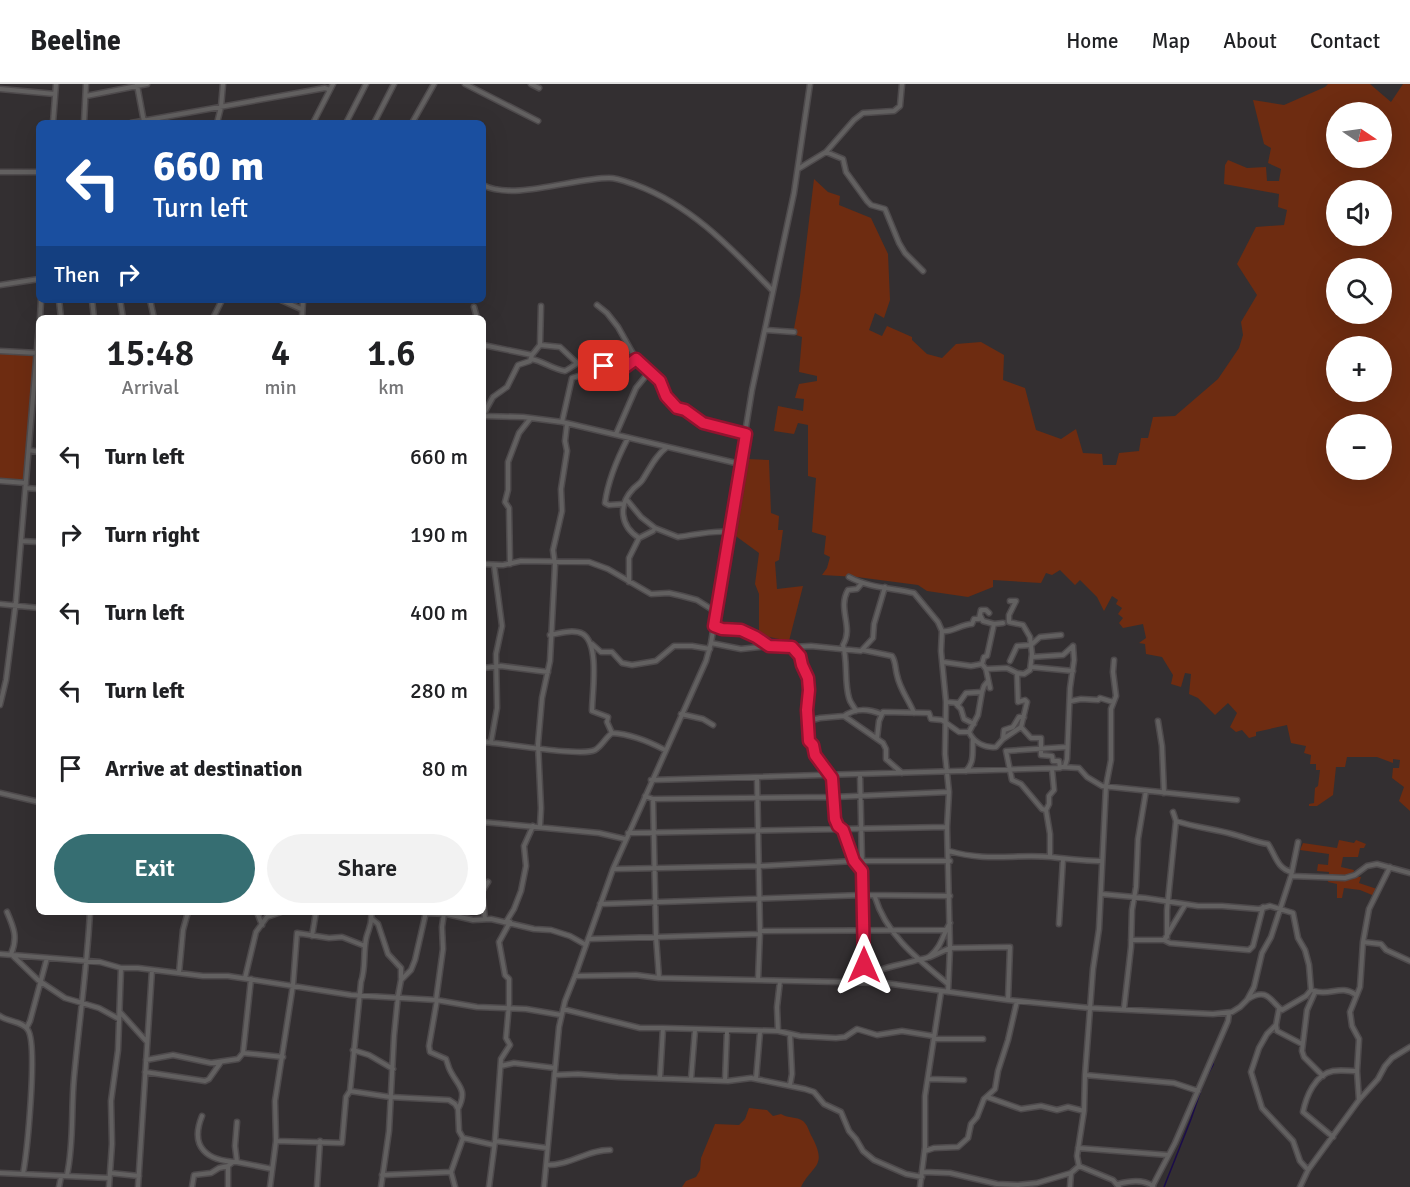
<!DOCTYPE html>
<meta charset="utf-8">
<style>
:root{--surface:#fff;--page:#f2f2f2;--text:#202124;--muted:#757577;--line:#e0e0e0;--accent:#366e72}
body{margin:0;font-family:Signika,sans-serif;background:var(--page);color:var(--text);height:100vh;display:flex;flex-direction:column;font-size:22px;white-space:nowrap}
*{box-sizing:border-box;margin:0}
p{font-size:20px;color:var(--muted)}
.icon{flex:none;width:33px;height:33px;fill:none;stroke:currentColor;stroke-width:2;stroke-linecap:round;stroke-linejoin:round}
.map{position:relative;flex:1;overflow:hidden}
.panel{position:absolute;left:36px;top:231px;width:450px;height:600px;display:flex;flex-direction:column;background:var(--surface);border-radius:9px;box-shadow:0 6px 24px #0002}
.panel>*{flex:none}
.guide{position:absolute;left:36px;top:36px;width:450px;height:183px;border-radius:9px;box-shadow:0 6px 24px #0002;background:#1a4fa0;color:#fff;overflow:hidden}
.needle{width:39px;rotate:103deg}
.fabs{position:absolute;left:1326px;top:18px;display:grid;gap:12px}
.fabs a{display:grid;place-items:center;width:66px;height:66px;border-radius:50%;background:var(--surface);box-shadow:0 6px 24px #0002;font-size:30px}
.pin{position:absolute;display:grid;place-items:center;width:51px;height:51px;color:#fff;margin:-26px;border-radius:12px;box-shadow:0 3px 9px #0006}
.me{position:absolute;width:66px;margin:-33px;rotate:0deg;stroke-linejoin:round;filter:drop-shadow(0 0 4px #0008)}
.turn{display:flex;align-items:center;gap:21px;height:126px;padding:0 18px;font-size:27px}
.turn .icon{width:78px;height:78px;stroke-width:2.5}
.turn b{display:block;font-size:42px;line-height:51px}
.then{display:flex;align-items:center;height:57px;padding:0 18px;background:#0003;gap:12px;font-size:22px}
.eta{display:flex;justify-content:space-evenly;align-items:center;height:102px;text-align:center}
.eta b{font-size:36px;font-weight:600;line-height:42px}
.cta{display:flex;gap:12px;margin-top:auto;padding:12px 18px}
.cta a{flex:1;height:69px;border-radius:36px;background:var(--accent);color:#fff;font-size:24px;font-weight:600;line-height:69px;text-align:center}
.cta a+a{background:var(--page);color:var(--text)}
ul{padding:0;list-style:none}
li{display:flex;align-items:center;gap:18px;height:78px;padding:0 18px}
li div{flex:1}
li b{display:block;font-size:22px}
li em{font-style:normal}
header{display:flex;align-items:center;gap:36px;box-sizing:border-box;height:84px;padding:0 30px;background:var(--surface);border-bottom:2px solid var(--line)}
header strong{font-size:28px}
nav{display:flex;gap:33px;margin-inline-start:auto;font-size:21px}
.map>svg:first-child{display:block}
</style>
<header>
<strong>Beeline</strong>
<nav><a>Home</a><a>Map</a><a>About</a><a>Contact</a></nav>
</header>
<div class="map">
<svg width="1410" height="1103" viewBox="0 0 1410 1103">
<rect width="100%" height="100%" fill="#332f31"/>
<path fill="#6e2c11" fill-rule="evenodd" d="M1328 0H1370L1391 18 1403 0H1410V727L1399 717 1404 703 1392 694 1393 684H1399L1400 676 1393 675V679L1377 673H1347L1345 683H1336L1333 711 1317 722H1309V720L1314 719 1315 704 1318 702 1320 686H1316V680H1310L1311 671 1304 669 1306 662 1291 659 1287 641 1256 648V652L1249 654 1242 646 1236 648 1230 643 1237 629 1228 619 1215 631 1198 614 1189 610 1191 590 1185 589 1181 603 1171 600 1173 591 1162 573 1146 570 1145 560 1139 559 1146 554 1143 540 1123 544 1119 539 1123 534 1118 530 1122 524 1116 520 1118 516 1112 512 1104 527 1097 513 1080 496 1075 501 1060 486 1052 491 1046 489 1041 499 993 496V503L968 513 927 507 918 501 857 493 822 491 827 484 830 473 824 470 826 452 812 448 816 394 808 392V341L798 339 794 350 774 347 778 322 803 327 804 315 795 314 799 300 817 297V292L799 288 802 253 793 250 800 212 814 95 828 108 840 112 839 121 871 134 888 170 890 216 884 234 875 229 869 246 882 252 887 242 912 253V256L927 270 942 274 956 260 981 258 1004 271 1003 296 1025 304 1036 346 1061 355 1076 345 1083 369 1102 370 1103 381H1116L1119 369 1139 367 1141 354H1148L1153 333 1175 332 1218 295 1239 264 1243 251 1241 238 1257 211 1237 180 1256 143 1284 141 1287 126 1278 123 1279 110 1224 100 1225 81 1228 76 1247 84 1266 83 1267 97H1279L1281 85 1268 79 1271 64 1264 60 1253 16 1284 21 1325 3ZM1336 28H1382V74H1336ZM1336 106H1382V152H1336ZM1336 184H1382V230H1336ZM1336 262H1382V308H1336ZM1336 340H1382V386H1336Z
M0 269 35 271 25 396 0 394Z
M747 375 769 376 771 429 779 432 778 446H783L779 476 775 478 777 505 803 502 789 557 759 551V510L755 500 759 469 733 450Z
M1339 756 1354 759 1356 756 1366 760 1364 764H1360L1358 773H1343L1341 783 1354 786 1353 792 1361 793 1359 799 1380 806 1377 813 1360 806 1344 804 1342 814H1337V800L1328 798 1329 788 1317 787 1318 780 1328 781 1329 770 1300 766 1303 759 1337 764Z
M749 1024 767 1026 773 1032 781 1030C789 1035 796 1032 803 1037 808 1041 809 1048 812 1053 828 1083 812 1081 801 1103H682L686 1097 696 1093 700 1086 701 1074 715 1040 739 1041 745 1035Z"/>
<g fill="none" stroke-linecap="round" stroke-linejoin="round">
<path stroke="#1b0c4b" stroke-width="1.5" d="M1164 1103 1191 1035 1204 997 1213 981 1214 972"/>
<defs>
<path id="minor" d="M465 0 538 37
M531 0 539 4
M137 1 144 38
M0 5 55 10
M86 12 147 0
M53 39 56 0
M84 39 86 0
M131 39 325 4 330 6
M217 39 221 23 223 0
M313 39 333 0
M346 39 366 0
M374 39 394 0
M412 39 434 0
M826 68 843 75 846 88 867 117 871 121 885 125 899 159 905 169 923 187
M798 85 826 68 854 36 863 29 894 27 900 22 902 0
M0 88H39
M483 101C512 117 574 94 609 94 618 94 627 98 636 101 691 121 732 165 772 206
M0 201 39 195
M59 216 61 234
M92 216 94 234
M120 216 123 234
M150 216 154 234
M281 216 301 225
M597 221 607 229 618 243 636 275 663 300 667 312 674 322 685 326 703 339 746 350
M541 222 540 261 560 263 577 279
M474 223 477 234
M40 234 41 216
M213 234 222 216
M302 234 303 216
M766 246 794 248
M483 261 532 271 530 277 518 281 507 303 493 313 483 331
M0 267 38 269
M532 271 540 261
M531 275C543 277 552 285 565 287 576 281 581 274 594 275 602 283 605 282 615 279L618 284H624L636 275
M483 332 523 333 562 338 740 380
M562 338 572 294 594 287 601 282
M616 350 636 304 649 288
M29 366 39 368
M0 397 26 399
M26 404 39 405
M627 416 641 433 655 444
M624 420 609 421 605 419C608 396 617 375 628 354
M639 454 653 447 655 444 678 453C693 451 714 446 729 448
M21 457 39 458
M483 480 503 481 521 477 589 478 608 485 651 510 669 509 682 512 697 516 716 528
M510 480 509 424 505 418 508 406V378L519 349 530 335
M849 493C869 504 893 504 914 509L938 538 942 547 941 567 946 618 945 670 949 708 947 743 950 864 948 908
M629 498V474L639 454C620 442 618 421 633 405 637 401 641 399 643 395 650 384 656 371 666 364
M1010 517H1016L1009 531V538L1023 541 1030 553 1032 570 1030 586 1024 590 1017 589
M0 520 39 524
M980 531 983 537 994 540 987 572 984 573 982 580
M994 540 1003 539
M715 542 722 545 741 546 768 562
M942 547C952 549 961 540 972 540L974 535H979L981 526H986L989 529
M550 551C560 549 574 545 583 550 600 561 592 610 592 627L608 633 607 638 612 649
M711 559 741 565 769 562 792 563C801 572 809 593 809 606 809 612 807 618 807 625 807 636 808 646 809 658L813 661 815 671 832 694 835 735 838 742 843 746 854 777 862 787
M592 560 601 568H612L622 579 632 581 656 577 674 562H692L710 565
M793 563 811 562 861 567 873 554 874 540 885 503
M863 566 892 572C896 578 895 584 897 591 900 606 909 616 914 629
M1032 573 1063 571 1073 562
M1114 576 1113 588 1116 612 1111 625V676L1106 702 1099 845 1093 885 1085 991 1084 1027 1077 1072 1079 1082 1113 1096 1119 1103
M1010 577 1017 562 1031 561 1040 553 1061 551
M943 578 971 582 982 580 986 585 990 604
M1031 583 1073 587
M483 584 501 582 548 588
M1071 617 1081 615 1098 616 1100 614 1113 618
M946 618 959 619 966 609 982 608 984 602 988 597
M956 620 961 625 964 635 974 640
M0 621 6 596 16 517 39 241
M856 627C854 622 850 619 849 614 844 597 848 578 843 561 854 543 837 525 848 506L857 505 862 499
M681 630 703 635 713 641
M844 632C855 624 869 625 881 630
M808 637 820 634 844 632 883 659 886 665V675L902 689
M1158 637 1162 662 1164 709
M1021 643 1031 654H1041V671L1052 672 1053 677H1059L1060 684
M969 648C974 659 985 664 996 663L1003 655 1021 643 1027 618 1025 616 1018 618 1017 589 1007 584 986 585
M877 654 879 637 883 628 929 629 931 635 942 636 959 648H969L978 631 982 608
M1003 655 1004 646 1013 643 1019 633H1024
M483 658C504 659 581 673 595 666 602 662 605 654 612 649 631 650 648 657 665 666
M491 658 497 624 496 570 502 542 494 481
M1063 683 1079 684 1087 693 1102 702 1237 716
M966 687C975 678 972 667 973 655
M860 690 862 780
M757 694 760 847 758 896
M651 696 1060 684 1065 682 1067 675 1070 604 1074 576 1073 562
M0 709 39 718
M645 712 653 715 834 713 949 708
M653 715 656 853 659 894
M1046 726 1042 725 1021 700 1012 696 1006 667 1067 663
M1176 737C1194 743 1213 745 1232 750 1244 753 1255 758 1268 760 1275 770 1277 785 1292 788
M483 738 599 749 625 755
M540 742 541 724 538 660 542 614 550 577 555 481 553 466 562 427 561 405 567 367 565 357 567 340
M628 749 947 743
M949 767C987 778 1014 770 1051 773 1068 775 1085 777 1102 777
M1050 773V750L1046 726 1049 720V712L1054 706 1052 685
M613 785 760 782 854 777H950
M862 787 864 898
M1291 792 1345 794 1355 791 1367 782 1377 780 1410 789
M483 806 488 798
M1101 810 1145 814 1198 822H1222L1259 825 1270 822 1293 829 1298 854 1305 866 1309 881 1311 906 1306 912 1282 926C1270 917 1268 903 1248 915
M875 813C886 851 919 876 948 900
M483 816 485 835
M600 820 863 811 950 812
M7 828C14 844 18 854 11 870L38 896 65 914 99 924 119 935
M257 828 262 841
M426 829 447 830 473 836 491 835 534 845 551 846 570 852 586 861
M372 835 378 840 388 870 401 884V894
M506 838 514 825 521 807 526 782 524 762 533 742
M1059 840 1063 775
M760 847 945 846
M312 852 316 828
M1167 853V826L1176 737 1173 728
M588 855 760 850
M1131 856H1164L1185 821
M1164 856 1170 859 1249 866 1253 862 1263 823
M1363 858 1381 860 1386 866 1410 877
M0 870 100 878 121 884H138L203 892H228L351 911 436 916 477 923 526 925 561 931
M930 873 950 864 1010 863 1008 916
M179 889 183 846 188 828
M575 892 636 891 659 894 885 899 1008 916 1090 924 1213 930 1232 928 1240 923 1247 916 1254 903 1262 869 1271 853 1291 792 1298 758
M245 894 256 848 267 833 281 828
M864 898C876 882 900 882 917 876 921 875 927 875 930 872 941 864 943 850 950 839
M1314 907C1331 912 1341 900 1356 911
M1315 908 1307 926 1302 967 1304 973 1323 992
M436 916 443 865 442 843 444 829
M437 916 429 962 430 968 446 975C447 978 448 981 449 984 456 1001 469 1004 458 1025
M1124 924 1131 863 1132 826 1136 803 1138 755 1146 707
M563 925 640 944H663
M1279 925 1276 941 1277 947 1302 960
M120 928 147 958
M0 932C8 938 23 937 28 946 38 962 27 1068 23 1090
M1276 941 1267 950 1259 964 1251 988 1262 1024 1293 1057 1300 1077 1308 1086
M27 943 30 937 47 874
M778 947 777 923 780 897
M790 950 792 990 790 1001
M934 955H983
M353 966 369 971 393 985
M243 969 283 973
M146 976 173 971 211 979 238 975 243 969 251 895
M501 982 514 979 555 984
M145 988 205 997 209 995 221 978
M555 991 578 990 618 993 728 997 751 994 805 1005 814 1008 824 1020 841 1028 849 1047 856 1055 863 1067 874 1076 906 1090 922 1093
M1085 991 1174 999 1198 1007
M660 994 663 944 778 947 800 952 836 954 845 953 857 945 877 951 902 947 933 952
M691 995 695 946
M756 995 760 948
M928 995 964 996
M725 997 727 947
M350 1007 390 1013 449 1016 455 1020 458 1025 459 1047 463 1054 451 1088 382 1091
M987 1013 1021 1025 1041 1022 1057 1026 1068 1023 1084 1027
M1359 1016 1357 987 1359 955 1352 942 1350 928 1360 903 1363 858 1369 825 1390 783
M202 1032C189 1064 208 1077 237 1078
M237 1038 235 1062 237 1078 272 1085
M1333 1053 1303 1028C1306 1013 1315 990 1333 987 1340 986 1349 987 1357 987
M463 1054 494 1061
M276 1057 342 1059 346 1013 350 1007 361 898C366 884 363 870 366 855 368 845 373 840 371 828
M495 1057 547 1064
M1078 1064 1168 1071
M925 1067 934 1064 958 1063 968 1054 971 1040 977 1033 984 1015 995 1005 998 987 1008 956 1017 917
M546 1081C572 1081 586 1066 610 1066
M228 1082V1103
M451 1088 455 1103
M923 1088 950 1089 997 1100 1018 1101 1037 1099 1071 1089 1079 1082
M0 1089 109 1094
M110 1089 139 1092
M67 1091C74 1059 71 1026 74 994 79 939 87 884 90 828
M1118 1100C1130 1097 1142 1095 1153 1102
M59 1103 61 1093
M109 1103 112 1060 111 1017 118 966 121 884
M138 1103 152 886
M192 1103 194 1091 211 1089 219 1084 228 1082 233 1078
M270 1103 276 1057 275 1017 293 901 297 849 329 854 342 853 365 862
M317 1103 320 1057
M381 1103 389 1047 394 952 398 912 401 896 411 886 415 876 426 828
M489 1103 495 1057 501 975 510 961 506 954 509 920V895L505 891 499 858 510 838
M544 1103 559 943 565 917 575 892 613 785 706 577 711 559 752 306 794 109 810 0
M920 1103 925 1063V1012L941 908
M1070 1103 1071 1089
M1152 1103 1175 1059 1228 937 1229 929
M1300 1103 1308 1086 1359 1016 1378 995 1385 982 1392 974 1410 963"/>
</defs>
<use href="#minor" stroke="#4e4a4c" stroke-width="7"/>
<use href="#minor" stroke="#626060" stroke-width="4"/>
</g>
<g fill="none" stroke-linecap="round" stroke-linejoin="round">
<defs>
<path id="route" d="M604 282 615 279 618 284H624L636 275 660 297 666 312 677 324 685 326 703 339 746 350 714 542 722 545 741 546 756 553 769 562 792 563 800 572 802 581 808 594 809 606 807 626 809 657 813 661 815 671 832 694 835 735 838 742 843 746 854 777 862 787 864 881"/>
</defs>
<use href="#route" stroke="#92132f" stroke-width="15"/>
<use href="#route" stroke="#e11d48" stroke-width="10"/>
</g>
</svg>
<div class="fabs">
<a><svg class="needle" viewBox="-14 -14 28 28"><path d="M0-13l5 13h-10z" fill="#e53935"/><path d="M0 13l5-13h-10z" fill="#757577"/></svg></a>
<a><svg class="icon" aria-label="sound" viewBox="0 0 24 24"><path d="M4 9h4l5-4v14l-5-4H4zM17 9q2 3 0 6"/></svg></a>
<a><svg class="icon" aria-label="search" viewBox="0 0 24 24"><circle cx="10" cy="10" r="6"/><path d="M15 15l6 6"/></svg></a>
<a>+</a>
<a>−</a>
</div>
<div class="pin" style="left:604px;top:282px;background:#d93025"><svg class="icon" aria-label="arrive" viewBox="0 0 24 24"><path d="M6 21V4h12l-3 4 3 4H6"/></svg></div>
<svg class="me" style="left:864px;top:881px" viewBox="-20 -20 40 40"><path d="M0-17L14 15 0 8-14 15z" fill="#e11d48" stroke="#fff" stroke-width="4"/></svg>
<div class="guide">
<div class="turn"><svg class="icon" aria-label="left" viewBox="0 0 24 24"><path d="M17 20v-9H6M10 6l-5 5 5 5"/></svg><div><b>660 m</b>Turn left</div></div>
<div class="then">Then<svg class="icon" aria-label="right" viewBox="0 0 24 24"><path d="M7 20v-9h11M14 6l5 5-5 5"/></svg></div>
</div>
<section class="panel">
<div class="eta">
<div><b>15:48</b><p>Arrival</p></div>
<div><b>4</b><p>min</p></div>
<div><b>1.6</b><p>km</p></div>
</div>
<ul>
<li><svg class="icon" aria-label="left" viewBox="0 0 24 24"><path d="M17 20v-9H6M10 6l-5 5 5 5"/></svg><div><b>Turn left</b></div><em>660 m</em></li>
<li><svg class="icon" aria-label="right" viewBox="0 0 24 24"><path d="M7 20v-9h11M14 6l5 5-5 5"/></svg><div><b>Turn right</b></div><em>190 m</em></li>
<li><svg class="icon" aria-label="left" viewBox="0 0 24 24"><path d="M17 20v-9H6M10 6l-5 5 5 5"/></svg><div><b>Turn left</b></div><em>400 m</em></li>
<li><svg class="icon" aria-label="left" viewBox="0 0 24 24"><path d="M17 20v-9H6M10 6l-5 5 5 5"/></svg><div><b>Turn left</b></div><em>280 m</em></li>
<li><svg class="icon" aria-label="arrive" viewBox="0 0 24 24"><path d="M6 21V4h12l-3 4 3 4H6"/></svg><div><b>Arrive at destination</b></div><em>80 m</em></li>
</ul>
<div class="cta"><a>Exit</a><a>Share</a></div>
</section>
</div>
